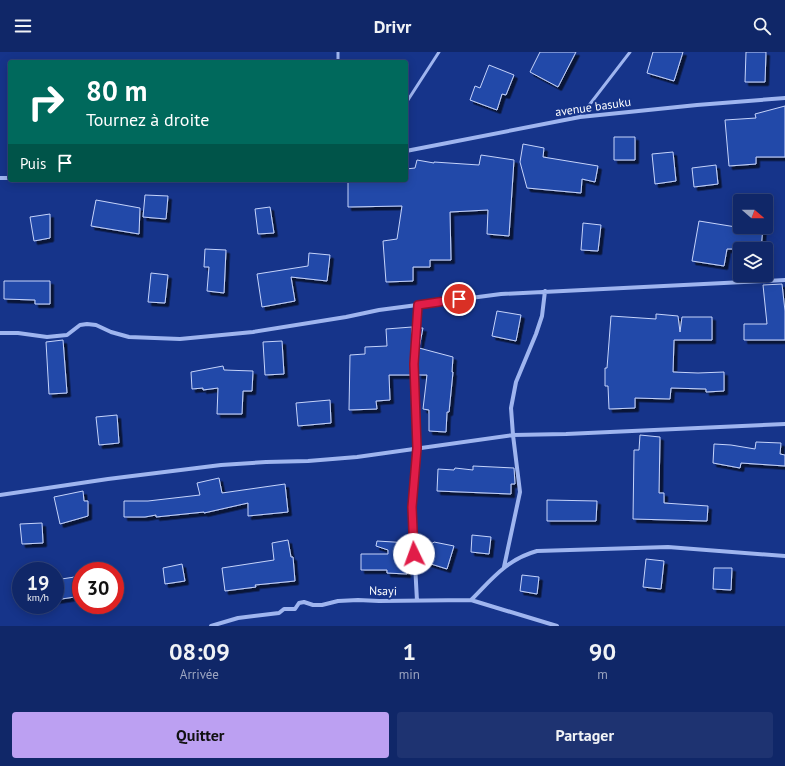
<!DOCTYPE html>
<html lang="fr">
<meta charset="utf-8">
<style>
:root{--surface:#102768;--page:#1e3371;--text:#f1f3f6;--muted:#9ca5c0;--line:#30447c;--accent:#bca0f2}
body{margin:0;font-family:"PT Sans",sans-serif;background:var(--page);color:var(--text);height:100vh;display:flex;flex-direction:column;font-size:15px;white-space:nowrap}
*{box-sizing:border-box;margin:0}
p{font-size:13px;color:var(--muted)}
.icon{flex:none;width:22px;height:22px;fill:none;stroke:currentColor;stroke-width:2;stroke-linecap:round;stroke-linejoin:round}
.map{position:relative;height:574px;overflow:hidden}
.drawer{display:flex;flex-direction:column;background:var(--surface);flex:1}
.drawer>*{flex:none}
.hud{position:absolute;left:8px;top:8px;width:400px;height:122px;border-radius:4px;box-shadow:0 2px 10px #0003,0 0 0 1px var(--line);background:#00695c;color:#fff;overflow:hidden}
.needle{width:26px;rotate:110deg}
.tools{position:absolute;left:733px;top:142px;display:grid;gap:8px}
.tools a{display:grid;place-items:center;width:40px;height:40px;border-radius:4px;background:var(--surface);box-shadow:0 2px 10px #0003,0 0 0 1px var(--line);font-size:20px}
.speed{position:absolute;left:12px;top:510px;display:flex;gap:8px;font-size:20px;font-weight:700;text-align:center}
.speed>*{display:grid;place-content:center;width:52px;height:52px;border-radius:50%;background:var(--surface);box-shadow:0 2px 10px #0003,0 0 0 1px var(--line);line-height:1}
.speed small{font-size:10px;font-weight:400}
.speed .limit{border:6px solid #d22;background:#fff;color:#111}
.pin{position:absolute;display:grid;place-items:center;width:34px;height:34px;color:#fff;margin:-17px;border:2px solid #fff;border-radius:50%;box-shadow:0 1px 4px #0007}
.me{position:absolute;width:44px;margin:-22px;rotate:357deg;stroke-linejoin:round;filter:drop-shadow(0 0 3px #0008)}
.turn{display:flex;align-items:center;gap:14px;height:84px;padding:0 12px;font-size:18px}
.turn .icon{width:52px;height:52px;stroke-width:2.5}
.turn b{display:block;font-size:28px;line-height:34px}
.then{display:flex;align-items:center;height:38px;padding:0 12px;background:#0003;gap:8px;font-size:15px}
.eta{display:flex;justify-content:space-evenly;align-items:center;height:68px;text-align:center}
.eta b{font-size:24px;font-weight:700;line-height:28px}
.cta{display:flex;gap:8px;margin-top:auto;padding:8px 12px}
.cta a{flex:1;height:46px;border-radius:4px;background:var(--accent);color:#111;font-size:16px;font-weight:700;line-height:46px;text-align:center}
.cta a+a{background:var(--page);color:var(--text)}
header{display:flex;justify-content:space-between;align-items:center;height:52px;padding:0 12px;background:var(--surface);font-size:18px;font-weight:700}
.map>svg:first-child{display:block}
</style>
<header><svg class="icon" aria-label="menu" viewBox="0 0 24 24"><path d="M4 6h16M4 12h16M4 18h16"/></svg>Drivr<svg class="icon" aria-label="search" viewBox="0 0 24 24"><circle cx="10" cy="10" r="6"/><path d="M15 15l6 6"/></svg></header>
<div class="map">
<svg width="785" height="574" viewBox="0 0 785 574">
<defs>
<filter id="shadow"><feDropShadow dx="3.5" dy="3.5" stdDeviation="0" flood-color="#0009"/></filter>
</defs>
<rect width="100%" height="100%" fill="#16348a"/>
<path fill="#2448a9" stroke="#c5d4fb" filter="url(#shadow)" d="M540 0H576L558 35 530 20Z
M653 0H683L674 29 647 21Z
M746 0H766L765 30H745Z
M489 13 514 23 506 43 502 42 497 58 470 48 475 34 480 36Z
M785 54V105H756V112L729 114 725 68 756 66 755 62Z
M614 85H635V108H614Z
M523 92 544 96 543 105 598 114 595 130 582 127 581 141 527 136 520 110Z
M673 100 676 129 655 132 652 102Z
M481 103 514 108 509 184 487 182 488 158 450 160 451 208H430V215H413V229L386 230 383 189 397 187 402 154 348 155V128H406V117L415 116 417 108 434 111V110L479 113Z
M716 113 718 132 694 135 692 116Z
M145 143 168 144 166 167 143 165Z
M96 148 140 156 139 182 91 174Z
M270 155 274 181 258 182 255 157Z
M50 162V186L34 189 30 165Z
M699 169 736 175H763L761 197H727L724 214 692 209Z
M583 171 601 173 598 199 581 198Z
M205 197 226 198 224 241 207 239 209 215H204Z
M309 201 330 203 327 229 291 225 295 249 262 255 257 222 308 214Z
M151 221 168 223 165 251 148 250Z
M4 229H50V252H35V248L4 247Z
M782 232 785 259V288H744V272H767L763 233Z
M497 259 521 263 516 289 492 284Z
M656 262 678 264 680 280 682 265H712V288H674L673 320 698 321 724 320V339L706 340V337L671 336 670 347 635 346V356L609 357 608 334H605V316H607L611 264 656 267Z
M412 275 411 323H389L390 348 376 349 377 357 349 358 350 303 365 302V295L387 294 386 277Z
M419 276H423L419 296 453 305 452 320H453L449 360H447L446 380 429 379V358L423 357 427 323H418Z
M63 288 67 341 49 342 46 290Z
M282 289 284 322 265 323 263 290Z
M223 314 224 318 253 319 252 339H243L242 362H217L218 336 203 338V336L192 337 191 320Z
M330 348 331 371 298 374 296 351Z
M117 363 119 391 99 393 96 365Z
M640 383 660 385 659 441H664V451L708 454 707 469 633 467 634 398H639Z
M756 390 781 391 780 402 785 403V414L741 411 740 416 713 411 714 392 731 393 755 397Z
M473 414 514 416 515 432H511V442L437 439 438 417 454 418 455 416 473 418Z
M219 426 222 441 285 432 288 460 248 464V451L204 461V460L156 465V463L145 465H124V449H148L200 443 197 431Z
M83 439 84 449H88V464L60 472 54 445Z
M547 448 597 449 596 469H547Z
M42 471 43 491 22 492 20 472Z
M472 483 491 485 489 502 471 500Z
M288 488 291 505H293L295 529 255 533 256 535 225 539 222 516 274 508 272 491Z
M377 489 410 491 411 505 407 504V522L387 521V518H361V502H388V498L376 494Z
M434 490 454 494 447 517 418 508 417 491H433Z
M646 507 664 509 661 537 643 535Z
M182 512 185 529 165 532 163 516Z
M714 516H732L731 538 713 537Z
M522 523 539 525 537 542 520 539Z
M81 524V544L55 548V528Z"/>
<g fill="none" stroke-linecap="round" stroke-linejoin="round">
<path stroke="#9fb5ef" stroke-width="3" d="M338 0V10
M406 51 439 0
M580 65 630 0"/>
<path stroke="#9fb5ef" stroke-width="4" d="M406 99 580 65 697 53 785 46
M0 126H10
M0 281H18L47 285 67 283 80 273 87 272 96 273 111 280 129 285 180 287 253 280 346 265 379 258 501 242 785 228
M0 443 108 427 221 413 266 410 308 409 357 405 513 383 566 382 785 372
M504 515 520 440 513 383 511 356 516 330 536 282 542 264 545 239
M471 548C491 528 507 507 537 499L668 495 785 504
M417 549 412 455 417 396 414 312 417 253
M211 574 238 566 279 561 284 557H295L299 551 304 550 313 553H322L338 549 358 548 379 549 471 548 557 574"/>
</g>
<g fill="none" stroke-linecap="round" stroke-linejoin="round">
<defs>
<path id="route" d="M414 502 412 455 417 396 414 312 418 253 459 247"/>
</defs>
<use href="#route" stroke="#92132f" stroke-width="10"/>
<use href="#route" stroke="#e11d48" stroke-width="7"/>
</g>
<g text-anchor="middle" stroke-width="4" stroke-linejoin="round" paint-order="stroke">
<g font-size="12" fill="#fff" stroke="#16348a">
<text transform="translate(593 55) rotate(-8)" y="4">avenue basuku</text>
<text transform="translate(383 539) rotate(1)" y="4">Nsayi</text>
</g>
</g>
</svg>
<div class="tools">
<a><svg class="needle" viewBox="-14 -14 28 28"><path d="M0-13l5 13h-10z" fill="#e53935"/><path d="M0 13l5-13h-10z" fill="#9ca5c0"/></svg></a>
<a><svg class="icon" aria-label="layers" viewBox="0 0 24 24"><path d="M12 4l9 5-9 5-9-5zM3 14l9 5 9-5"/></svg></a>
</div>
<div class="speed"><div>19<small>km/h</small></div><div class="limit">30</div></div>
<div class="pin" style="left:459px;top:247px;background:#d93025"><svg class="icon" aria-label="arrive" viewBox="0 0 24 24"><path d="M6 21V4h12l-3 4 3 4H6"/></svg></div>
<svg class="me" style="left:414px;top:502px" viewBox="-20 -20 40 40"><circle r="19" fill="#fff"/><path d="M0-13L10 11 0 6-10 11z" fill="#e11d48"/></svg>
<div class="hud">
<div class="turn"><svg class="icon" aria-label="right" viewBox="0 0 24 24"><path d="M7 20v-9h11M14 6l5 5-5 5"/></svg><div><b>80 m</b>Tournez à droite</div></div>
<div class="then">Puis<svg class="icon" aria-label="arrive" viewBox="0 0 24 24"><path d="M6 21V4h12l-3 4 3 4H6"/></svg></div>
</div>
</div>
<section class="drawer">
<div class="eta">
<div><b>08:09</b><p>Arrivée</p></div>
<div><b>1</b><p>min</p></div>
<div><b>90</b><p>m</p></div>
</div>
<div class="cta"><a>Quitter</a><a>Partager</a></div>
</section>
